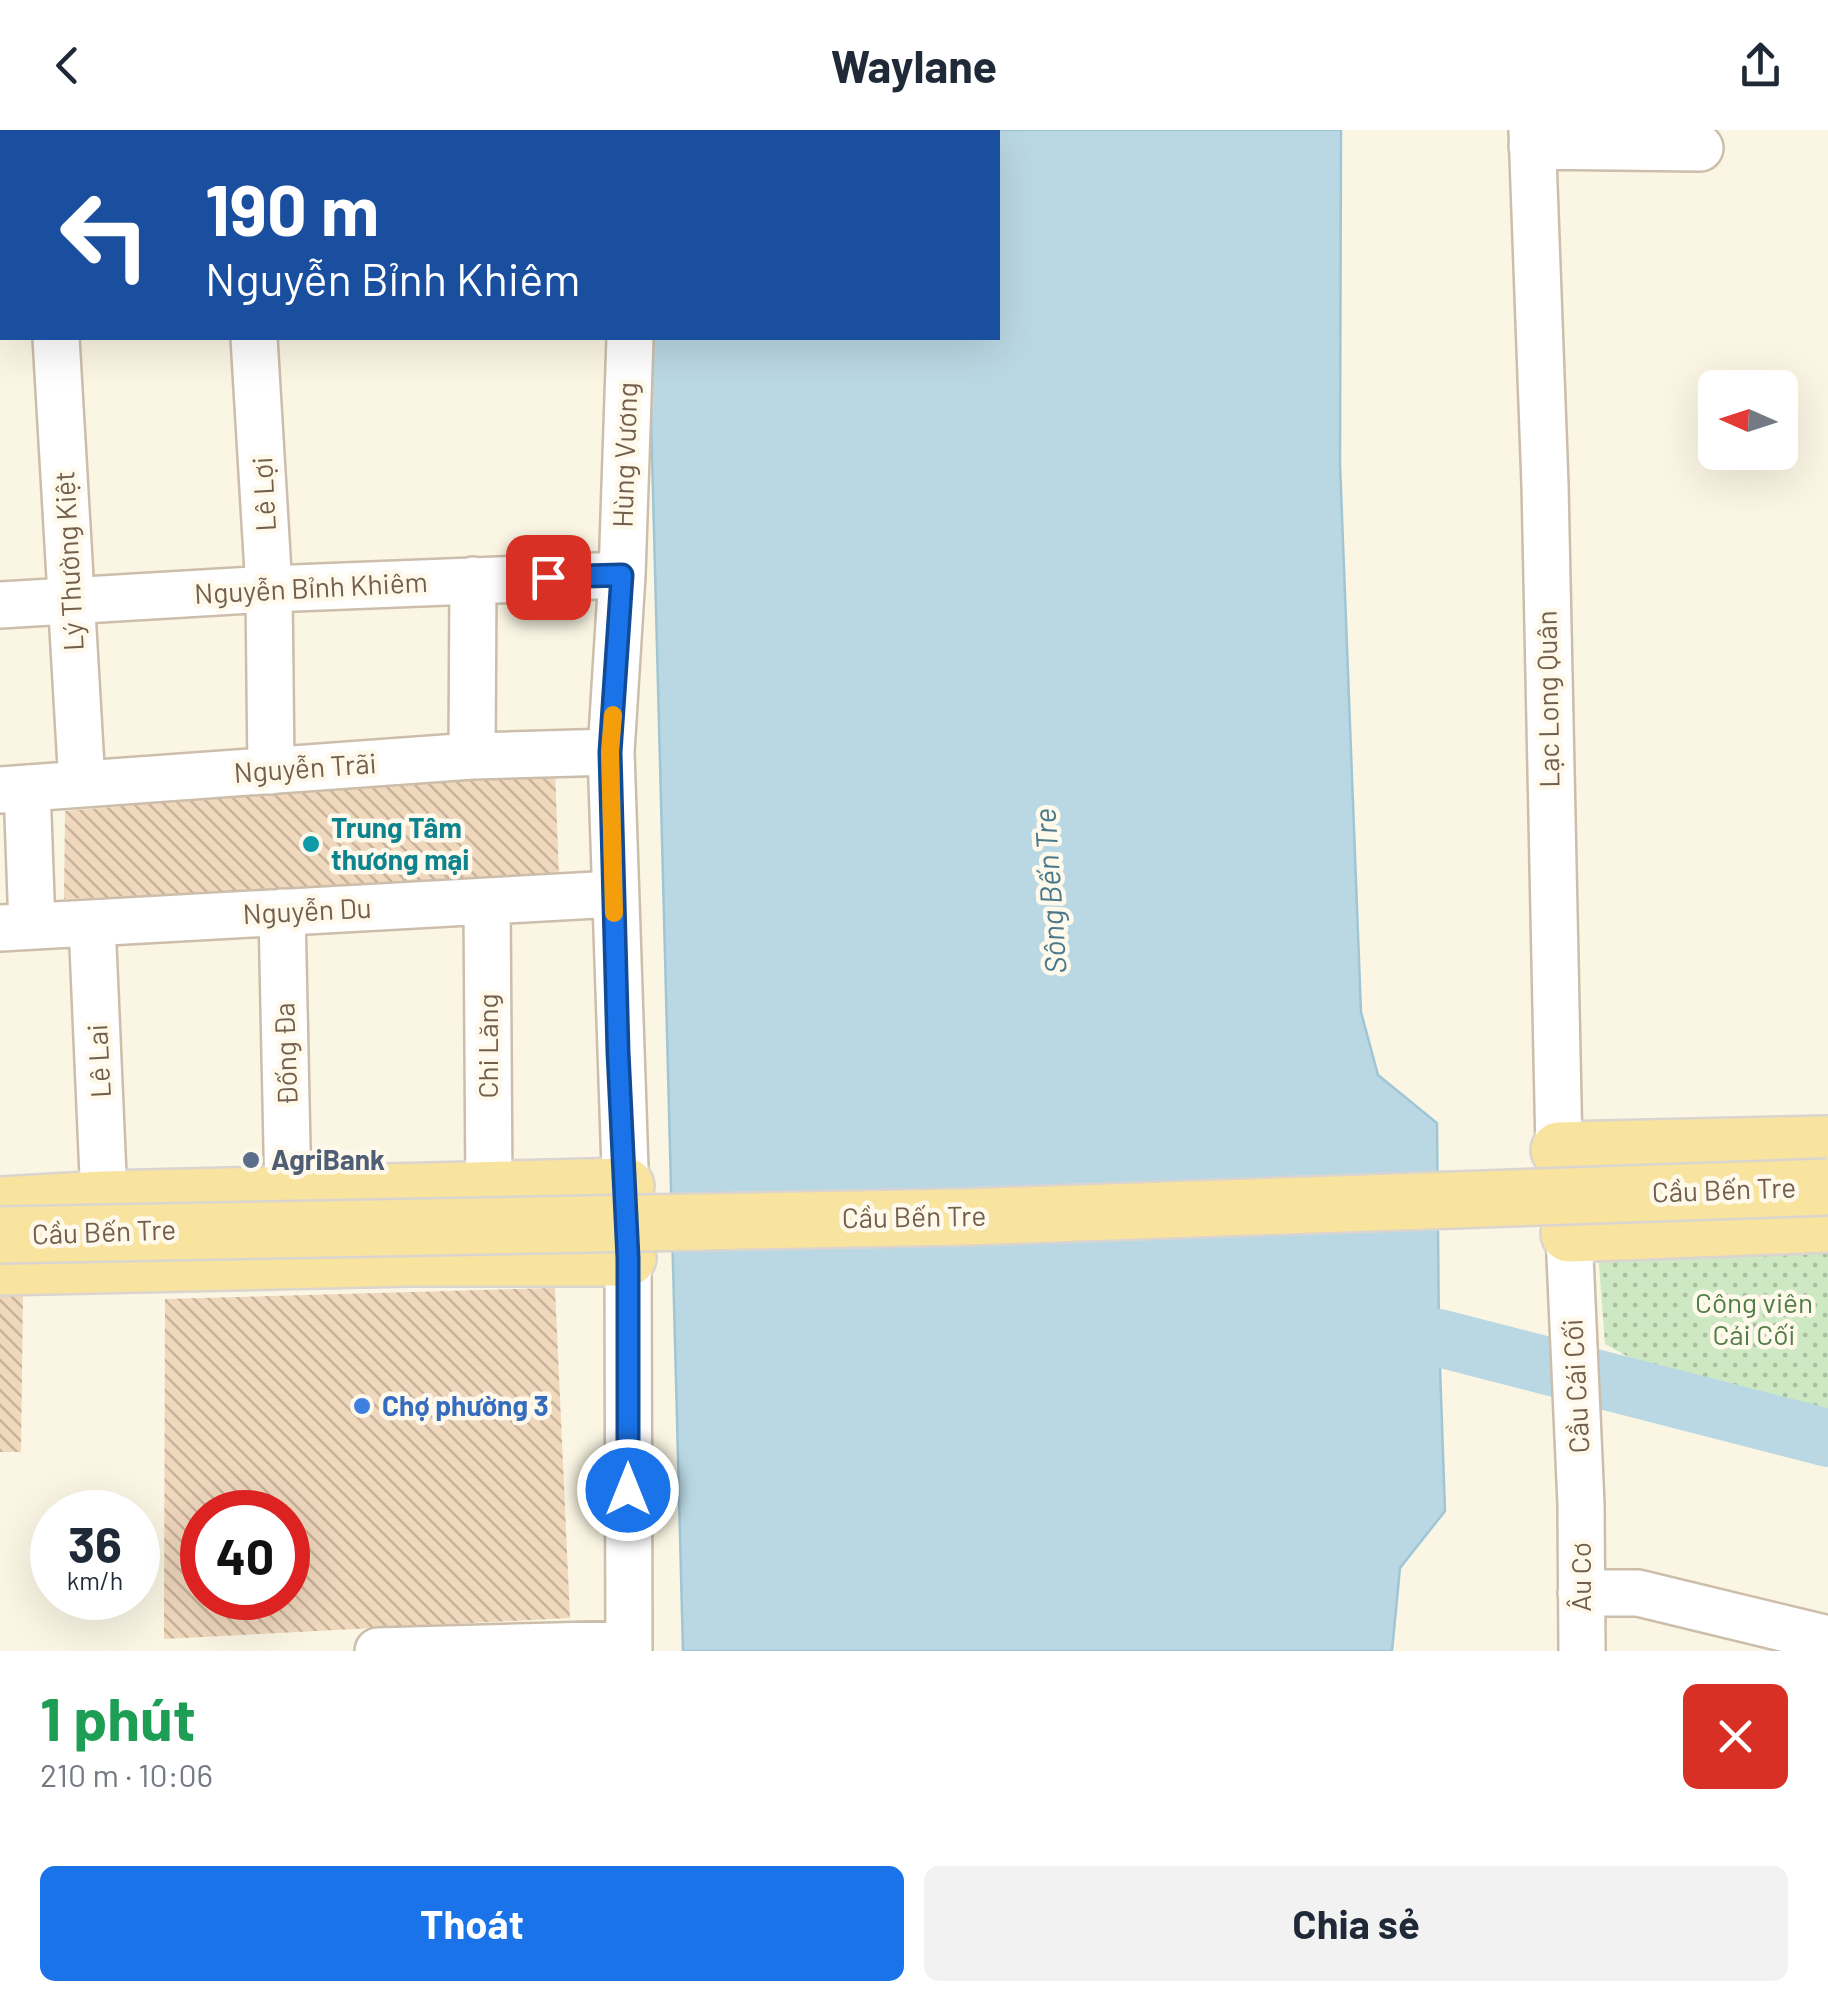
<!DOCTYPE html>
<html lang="vi">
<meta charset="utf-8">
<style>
:root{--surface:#fff;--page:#f2f2f3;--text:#1f2937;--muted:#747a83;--accent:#1a73e8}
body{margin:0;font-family:Barlow,sans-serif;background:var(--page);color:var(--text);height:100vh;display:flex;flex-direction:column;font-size:38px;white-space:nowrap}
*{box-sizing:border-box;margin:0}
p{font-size:32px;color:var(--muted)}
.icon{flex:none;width:55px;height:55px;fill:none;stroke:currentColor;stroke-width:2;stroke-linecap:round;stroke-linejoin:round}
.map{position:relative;height:1521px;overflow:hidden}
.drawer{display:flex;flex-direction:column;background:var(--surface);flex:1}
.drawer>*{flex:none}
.hud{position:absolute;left:0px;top:0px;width:1000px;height:210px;box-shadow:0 10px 40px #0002;background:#1a4fa0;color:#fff;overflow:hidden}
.needle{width:65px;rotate:273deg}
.controls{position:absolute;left:1698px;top:240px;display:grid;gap:20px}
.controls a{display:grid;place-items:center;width:100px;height:100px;border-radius:15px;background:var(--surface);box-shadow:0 10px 40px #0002;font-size:50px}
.speed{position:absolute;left:30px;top:1360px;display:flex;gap:20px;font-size:50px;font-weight:700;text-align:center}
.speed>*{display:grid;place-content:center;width:130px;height:130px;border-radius:50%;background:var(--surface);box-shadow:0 10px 40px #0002;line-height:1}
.speed small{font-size:25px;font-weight:400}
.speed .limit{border:15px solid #d22;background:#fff;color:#111}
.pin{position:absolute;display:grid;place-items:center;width:85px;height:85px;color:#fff;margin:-42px;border-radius:20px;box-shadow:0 5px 15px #0006}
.me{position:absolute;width:110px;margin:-55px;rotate:0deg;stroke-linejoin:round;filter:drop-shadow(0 0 8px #0008)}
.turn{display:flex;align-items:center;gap:35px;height:210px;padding:0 40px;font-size:45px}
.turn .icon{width:130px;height:130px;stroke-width:2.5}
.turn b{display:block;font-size:70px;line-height:85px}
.round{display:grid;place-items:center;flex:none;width:105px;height:105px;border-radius:15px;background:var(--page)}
.head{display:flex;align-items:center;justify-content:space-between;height:170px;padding:0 40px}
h1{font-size:60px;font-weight:700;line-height:75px;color:#1e9e55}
.action{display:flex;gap:20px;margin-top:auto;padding:20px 40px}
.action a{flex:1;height:115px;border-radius:15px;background:var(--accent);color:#fff;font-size:40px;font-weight:700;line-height:115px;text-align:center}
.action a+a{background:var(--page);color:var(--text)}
header{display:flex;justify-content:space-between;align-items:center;height:130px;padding:0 40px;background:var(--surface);font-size:45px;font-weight:700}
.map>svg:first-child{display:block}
</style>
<header><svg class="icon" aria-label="back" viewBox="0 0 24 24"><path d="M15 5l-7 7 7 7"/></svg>Waylane<svg class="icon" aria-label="share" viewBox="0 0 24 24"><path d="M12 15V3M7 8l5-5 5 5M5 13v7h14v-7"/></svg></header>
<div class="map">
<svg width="1828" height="1521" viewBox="0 0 1828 1521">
<defs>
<pattern id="grass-dots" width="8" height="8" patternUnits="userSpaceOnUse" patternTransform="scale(2.5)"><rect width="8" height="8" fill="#cde8c3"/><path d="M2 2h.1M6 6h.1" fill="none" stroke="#abbfa0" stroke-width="1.8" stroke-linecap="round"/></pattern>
<pattern id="building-back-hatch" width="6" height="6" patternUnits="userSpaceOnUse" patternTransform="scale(2.5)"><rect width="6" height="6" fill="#f0d8bd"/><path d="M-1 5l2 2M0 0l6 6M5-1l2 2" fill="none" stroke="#c7b29c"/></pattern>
</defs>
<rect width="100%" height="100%" fill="#fbf6e4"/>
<path fill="url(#grass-dots)" d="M1828 1113V1283L1648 1238 1605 1214 1598 1122Z"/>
<path fill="#bad8e4" stroke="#a0c6d5" stroke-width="2.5" d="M644 0H1341L1340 334 1361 882 1378 945 1437 993 1439 1208 1445 1381 1400 1438 1392 1521H683L649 208H998V2Z"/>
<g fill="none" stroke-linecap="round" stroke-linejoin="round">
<path stroke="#bad8e4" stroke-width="58" d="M1439 1208 1828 1308"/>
</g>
<path fill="url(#building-back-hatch)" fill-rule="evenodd" d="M555 639 559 747 64 769 65 681Z
M555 1158 570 1488 164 1509 165 1169ZM202 1382H288V1468H202Z
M0 1163 23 1165 21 1322H0Z"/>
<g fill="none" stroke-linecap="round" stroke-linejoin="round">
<defs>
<path id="minor" d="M242 0V2
M1532 0 1545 355 1559 1020 1565 1096 1569 1104 1581 1374 1582 1521
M15 2 27 0
M635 2V0
M1532 16 1700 18
M56 208 82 654
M254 208 269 459 271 641
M0 475 269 459 622 445
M472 626 473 450
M27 658 32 796
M0 660 472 626 611 622
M487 772 489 1060
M282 782 288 1065
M92 793 104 1069
M0 798 614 764
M1581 1463H1638L1828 1509
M378 1521 629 1514
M629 1521 628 1128 611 622 622 445 630 208"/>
<path id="major" d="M1559 1020 1828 1014
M0 1075 104 1069 626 1056
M1569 1104 1828 1094
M0 1137 410 1128H628"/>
</defs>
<use href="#minor" stroke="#ccbeab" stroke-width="50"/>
<use href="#major" stroke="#dbd5d0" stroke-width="60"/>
<use href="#minor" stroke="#fff" stroke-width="45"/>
<use href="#major" stroke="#f8e39f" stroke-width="55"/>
<defs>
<path id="major-bridge" d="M0 1105 964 1087 1828 1057"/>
</defs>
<use href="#major-bridge" stroke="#dbd5d0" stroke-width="60" stroke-linecap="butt"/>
<use href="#major-bridge" stroke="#f8e39f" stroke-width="55"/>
</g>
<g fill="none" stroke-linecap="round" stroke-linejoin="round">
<defs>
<path id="route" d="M548 447 622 445 610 622 618 922 628 1128V1360"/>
</defs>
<use href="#route" stroke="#114b97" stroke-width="25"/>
<use href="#route" stroke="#1a73e8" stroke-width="18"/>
<path stroke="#f59e0b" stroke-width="18" d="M613 585 610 622 614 783"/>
</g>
<circle fill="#0f9aa8" stroke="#fef9ea" stroke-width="4" cx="311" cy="714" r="10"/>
<circle fill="#5c6f8a" stroke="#fef9ea" stroke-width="4" cx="251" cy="1030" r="10"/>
<circle fill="#3f7fe0" stroke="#fef9ea" stroke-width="4" cx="362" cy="1276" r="10"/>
<g text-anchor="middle" stroke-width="9" stroke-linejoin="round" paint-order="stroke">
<g font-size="28" fill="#735f4b" stroke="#fef9ea">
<text transform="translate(625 325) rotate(-88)" y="10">Hùng Vương</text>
<text transform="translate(264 364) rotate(-93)" y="10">Lê Lợi</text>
<text transform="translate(69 431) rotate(-93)" y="10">Lý Thường Kiệt</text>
<text transform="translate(311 458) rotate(-3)" y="10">Nguyễn Bỉnh Khiêm</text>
<text transform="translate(1548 569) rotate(-91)" y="10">Lạc Long Quân</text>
<text transform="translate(305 638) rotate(-4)" y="10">Nguyễn Trãi</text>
<text transform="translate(307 781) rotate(-3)" y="10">Nguyễn Du</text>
<text transform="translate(488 916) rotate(-90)" y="10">Chi Lăng</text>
<text transform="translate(286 924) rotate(-92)" y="10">Đống Đa</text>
<text transform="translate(99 931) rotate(-93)" y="10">Lê Lai</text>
<text transform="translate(1724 1060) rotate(-2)" y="10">Cầu Bến Tre</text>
<text transform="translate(914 1087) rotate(-1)" y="10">Cầu Bến Tre</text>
<text transform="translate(104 1102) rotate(-2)" y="10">Cầu Bến Tre</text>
<text transform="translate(1576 1256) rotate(-93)" y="10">Cầu Cái Cối</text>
<text transform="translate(1581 1447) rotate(-90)" y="10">Âu Cơ</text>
</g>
<g font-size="28" font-weight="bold" fill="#0d838f" stroke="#fef9ea" text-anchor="start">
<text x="331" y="708">Trung Tâm<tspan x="331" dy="32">thương mại</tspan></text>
</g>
<g font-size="28" font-weight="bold" fill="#4e5e75" stroke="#fef9ea" text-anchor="start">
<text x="271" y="1040">AgriBank</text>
</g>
<g font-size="28" fill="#4f7e46" stroke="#fef9ea">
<text x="1754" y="1183">Công viên<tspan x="1754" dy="32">Cái Cối</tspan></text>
</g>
<g font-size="28" font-weight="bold" fill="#366cbe" stroke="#fef9ea" text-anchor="start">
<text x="382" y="1286">Chợ phường 3</text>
</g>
<g font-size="30" font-style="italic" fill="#49788c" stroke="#fef9ea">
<text transform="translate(1051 761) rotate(-94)" y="10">Sông Bến Tre</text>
</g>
</g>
</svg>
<div class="controls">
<a><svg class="needle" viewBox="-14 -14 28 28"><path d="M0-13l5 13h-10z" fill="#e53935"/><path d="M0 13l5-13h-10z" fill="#747a83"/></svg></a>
</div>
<div class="speed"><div>36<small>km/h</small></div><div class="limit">40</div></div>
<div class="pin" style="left:548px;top:447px;background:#d93025"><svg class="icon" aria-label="arrive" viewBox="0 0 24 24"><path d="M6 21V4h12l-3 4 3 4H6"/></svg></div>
<svg class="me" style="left:628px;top:1360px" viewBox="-20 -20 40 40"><circle r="17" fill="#1a73e8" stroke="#fff" stroke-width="3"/><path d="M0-11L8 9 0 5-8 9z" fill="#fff"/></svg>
<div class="hud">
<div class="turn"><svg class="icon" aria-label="left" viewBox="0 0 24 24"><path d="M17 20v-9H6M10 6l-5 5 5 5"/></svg><div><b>190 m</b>Nguyễn Bỉnh Khiêm</div></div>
</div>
</div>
<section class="drawer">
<div class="head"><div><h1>1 phút</h1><p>210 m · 10:06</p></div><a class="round" style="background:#d93025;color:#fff"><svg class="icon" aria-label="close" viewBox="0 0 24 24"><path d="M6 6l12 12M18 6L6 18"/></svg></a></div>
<div class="action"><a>Thoát</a><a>Chia sẻ</a></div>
</section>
